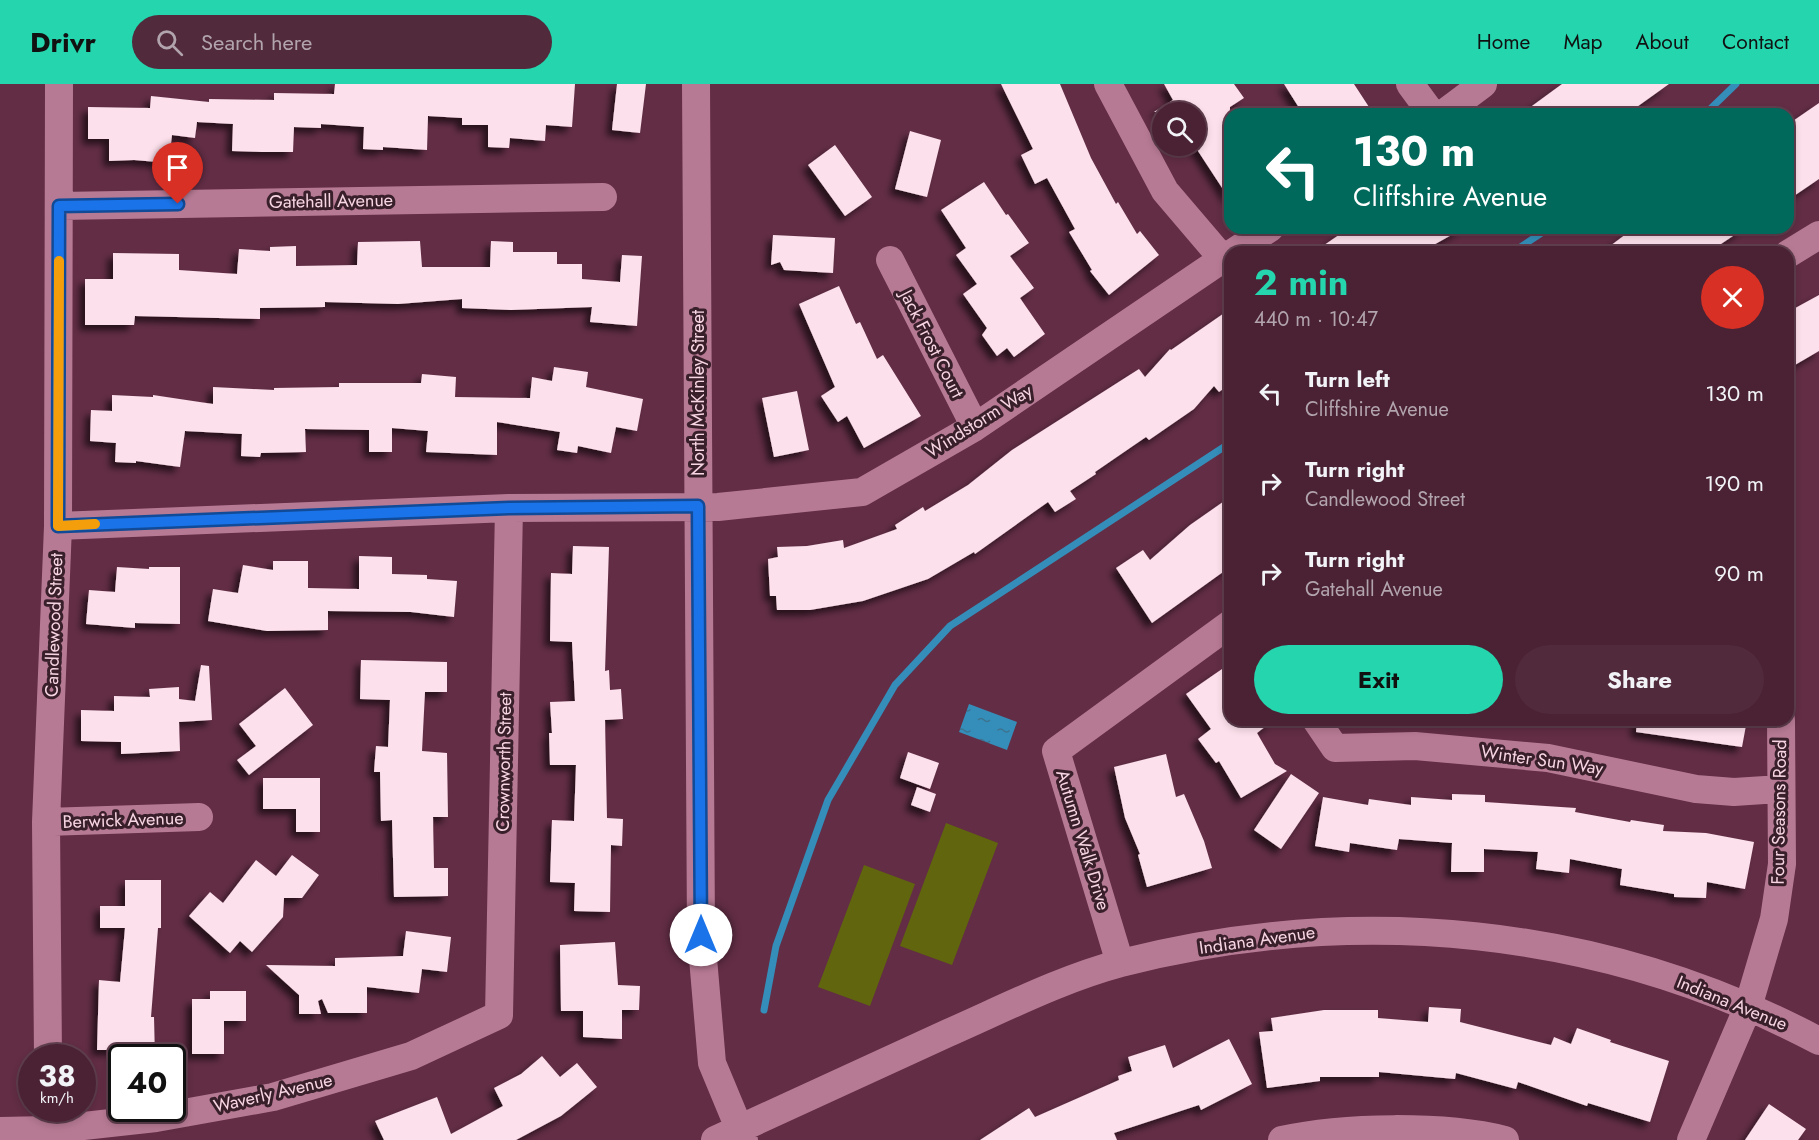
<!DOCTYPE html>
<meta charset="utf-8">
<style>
:root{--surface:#4a2234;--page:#512a3c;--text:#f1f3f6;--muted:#b2a4ac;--line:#613f4f;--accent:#24d5ae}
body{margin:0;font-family:Jost,sans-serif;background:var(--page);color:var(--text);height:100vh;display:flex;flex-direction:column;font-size:22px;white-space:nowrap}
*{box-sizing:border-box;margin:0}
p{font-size:20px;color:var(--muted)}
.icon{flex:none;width:33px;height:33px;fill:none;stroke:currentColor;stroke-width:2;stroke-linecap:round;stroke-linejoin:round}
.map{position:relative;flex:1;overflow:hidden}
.panel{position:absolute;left:1224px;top:162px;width:570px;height:480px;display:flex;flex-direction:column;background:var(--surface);border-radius:18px;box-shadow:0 3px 9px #0003,0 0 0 2px var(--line)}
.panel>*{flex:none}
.guide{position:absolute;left:1224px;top:24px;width:570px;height:126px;border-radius:18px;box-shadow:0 3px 9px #0003,0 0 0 2px var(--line);background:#00695c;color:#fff;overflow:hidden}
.buttons{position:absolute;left:1152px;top:18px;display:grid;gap:12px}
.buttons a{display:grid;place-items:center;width:54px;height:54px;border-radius:50%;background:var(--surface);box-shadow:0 3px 9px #0003,0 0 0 2px var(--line);font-size:30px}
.speed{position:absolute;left:18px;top:960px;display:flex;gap:12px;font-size:30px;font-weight:700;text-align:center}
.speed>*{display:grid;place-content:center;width:78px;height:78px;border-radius:50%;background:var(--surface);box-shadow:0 3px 9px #0003,0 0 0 2px var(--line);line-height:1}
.speed small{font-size:15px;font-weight:400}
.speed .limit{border:3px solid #111;border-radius:9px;background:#fff;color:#111}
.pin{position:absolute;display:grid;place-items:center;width:51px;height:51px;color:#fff;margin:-62px -26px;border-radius:50% 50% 50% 0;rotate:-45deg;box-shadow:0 0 6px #0007}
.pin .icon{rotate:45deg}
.me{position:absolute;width:66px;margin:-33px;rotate:0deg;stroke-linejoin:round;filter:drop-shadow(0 0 4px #0008)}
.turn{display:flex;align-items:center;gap:21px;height:126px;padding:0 30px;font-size:27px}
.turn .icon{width:78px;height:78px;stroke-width:2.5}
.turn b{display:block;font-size:42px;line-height:51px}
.round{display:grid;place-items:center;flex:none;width:63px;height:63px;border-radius:32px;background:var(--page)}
.head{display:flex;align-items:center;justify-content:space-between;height:102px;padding:0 30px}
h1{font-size:36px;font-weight:700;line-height:45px;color:var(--accent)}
.cta{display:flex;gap:12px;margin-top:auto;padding:12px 30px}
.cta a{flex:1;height:69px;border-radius:36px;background:var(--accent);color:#111;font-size:24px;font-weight:700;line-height:69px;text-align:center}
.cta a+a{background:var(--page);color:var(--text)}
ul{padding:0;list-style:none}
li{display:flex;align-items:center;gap:18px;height:90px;padding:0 30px}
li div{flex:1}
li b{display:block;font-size:22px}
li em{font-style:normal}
header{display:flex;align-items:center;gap:36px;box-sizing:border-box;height:84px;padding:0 30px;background:var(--accent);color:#111}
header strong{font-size:28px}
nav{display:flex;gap:33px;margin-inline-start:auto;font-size:21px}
.search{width:420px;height:54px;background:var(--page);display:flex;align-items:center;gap:15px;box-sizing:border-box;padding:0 21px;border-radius:33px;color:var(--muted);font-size:22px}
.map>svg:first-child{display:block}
</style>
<header>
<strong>Drivr</strong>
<div class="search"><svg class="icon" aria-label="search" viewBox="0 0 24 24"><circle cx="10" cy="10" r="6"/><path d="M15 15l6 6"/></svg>Search here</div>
<nav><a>Home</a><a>Map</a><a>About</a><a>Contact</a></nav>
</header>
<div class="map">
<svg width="1819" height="1056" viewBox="0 0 1819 1056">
<defs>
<pattern id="water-ripples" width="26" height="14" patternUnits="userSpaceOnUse" patternTransform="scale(1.5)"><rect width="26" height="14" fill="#348eb9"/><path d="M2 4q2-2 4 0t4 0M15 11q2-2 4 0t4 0" fill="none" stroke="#3c7390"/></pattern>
<filter id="shadow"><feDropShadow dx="-5.5" dy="5.5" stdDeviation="3" flood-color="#0009"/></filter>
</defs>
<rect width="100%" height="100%" fill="#622d45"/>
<path fill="#60650e" d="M946 739 998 759 952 881 900 862Z
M864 781 915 800 870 922 818 903Z"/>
<path fill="url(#water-ripples)" d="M969 620 1017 638 1007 666 959 648Z"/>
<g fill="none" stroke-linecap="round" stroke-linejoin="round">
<path stroke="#348eb9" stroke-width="7" d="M1705 30 1736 0
M1513 168 1549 144
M764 926 776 862 828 716 895 601 950 542 1230 359"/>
</g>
<path fill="#fce0eb" filter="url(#shadow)" d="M335 0H575L572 43 546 41 545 57 510 54 509 64 488 63V41H462V34L428 32 427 66 383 63V66L363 65 364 43 321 40V44L294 43 293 68H262L232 67 233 40 197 38 195 54 172 51 169 79 134 76 109 77V55H88V23L150 24 151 12 209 18V15L274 16V9L334 10Z
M617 0H646L640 49 612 46Z
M1001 0H1060L1091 74 1116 120 1118 118 1137 150 1140 147 1159 171 1109 211 1090 187 1092 186 1069 148 1075 145 1047 94 1035 100 1021 71 1033 65Z
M1164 0H1234L1244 14 1230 23V116L1196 64V28H1154L1173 16Z
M1284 0H1354L1369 23 1359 30H1303Z
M1562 0H1669L1627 30H1521Z
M1819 19V95L1788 116V52L1795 47 1790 39Z
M910 47 941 56 927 113 895 105Z
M835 61 872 113 845 132 808 81Z
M984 98 1006 131 1008 130 1029 159 1010 172 1034 204 1020 214 1045 250 1014 273 1007 264 997 272 982 251 987 244 963 210 977 200 956 171 966 164 941 126Z
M1349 144H1464L1421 168H1314Z
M1634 144H1745L1709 168H1602Z
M773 151 835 154 833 189 784 186 780 178 771 181Z
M420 157 422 183H490L491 157 513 158V168H557V180H582V195L620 198 622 171 642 172 637 242 590 238 592 223 511 226 462 224V215L398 220 325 218V223L260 224V235L135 232 134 241H85V195H113V169L179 170V186L237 190 239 165 270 167V163L296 162V182L357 181 358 158Z
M839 202 856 240 860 238 877 275 883 271 921 332 864 364 847 332 838 338 821 312 835 303 799 220Z
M1819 211V267L1788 285V228Z
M1230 225V300L1219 308 1214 302 1194 325 1149 356 1146 353 1095 388 1096 390 1070 407 1076 415 1055 428 1048 418 975 470 974 468 928 495 863 517 810 526H777L776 512H770L768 475 778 473 777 463 807 462 843 456 844 464 897 445 895 441 923 423 925 427 968 401 1012 366 1139 285 1145 293 1170 265 1171 266Z
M554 283 588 288 586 303 643 315 637 347 616 343 611 369 578 362 577 369 557 366 560 348 497 338V371L426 368 428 347 392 344V368H369V346L305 345 306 368 261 369 260 373 241 372 242 350 185 347 180 383 136 377V379L115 378 116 359 90 357 91 326 112 327V311L153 313V311L213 320V303L274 306V304L339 303V299H421L422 290 456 293 455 313 530 314 532 293 552 297Z
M797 307 809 366 774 373 762 314Z
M1230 413V483L1152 539 1116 484 1143 466 1150 476 1190 441Z
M573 462 609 463 605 587 609 586 610 606 621 605 623 635 605 636 607 734 623 735 622 762 611 761 610 828 574 827 575 799 550 798 552 736 574 737 576 681H550L549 649H552L550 618 575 617 572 558 550 557 551 489 572 490Z
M359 472 392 473V490L427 491V495L457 497 454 533 411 528 328 527V546L267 547 208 537 213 505 238 509 243 481 273 486V477H308V504L359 505Z
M117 483 149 485V483H180V540L135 539V544L86 540 89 506 115 508Z
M361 576 447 578V608H425L422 667 447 669 448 733H433L434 784H448V812L394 813 392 736 381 737 380 688H374L376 662 388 663 390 616 360 615Z
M201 581 209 582 212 636 179 638 180 667 121 670V658L81 657V626L114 627V612L150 613 149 605 179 603V615L195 617Z
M1222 585 1230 597V636H1274L1257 649 1275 680 1287 687 1241 714 1219 677 1216 679 1198 655 1211 645 1186 610Z
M285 604 313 641 249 691 237 676 256 662 239 640Z
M1637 636H1747L1742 663 1636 648Z
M908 668 939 679 930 705 900 694Z
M1166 670 1176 713 1184 710 1204 757 1212 784 1147 803 1138 771 1140 770 1125 734 1114 683Z
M1291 690 1319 709 1281 765 1254 746Z
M263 694H320V748H296V725H263Z
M917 703 936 710 930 728 911 721Z
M1452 710 1485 711V718L1576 724 1575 728 1630 738 1631 736 1664 741 1663 747 1706 749 1754 758 1745 805 1707 798 1706 814 1674 813V810L1620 801 1622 785 1570 775 1569 789 1536 785 1538 768 1484 765V788H1451L1452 759 1399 755 1397 766 1350 759 1349 768 1315 762 1323 713 1368 721 1369 715 1411 721V713L1452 716Z
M292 771 319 791 302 814H284L283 833 252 868 240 857 230 869 189 832 210 808 223 819 256 776 276 792Z
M125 796H161V844H158L151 933H154L155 974H131V966H97L99 896 120 898 125 844H100V822H125Z
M406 847 451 853 447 888 422 885 419 909 367 903V929H328L322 915 318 917 321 930H299V911L266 881 335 882V874L403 872Z
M615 858 618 901 640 902 639 926H622V955L583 953V927H561L560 861Z
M210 907H246V937H224V970H192V915H210Z
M1429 923 1461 925 1460 938 1551 961 1554 953 1571 960 1577 944 1611 956 1610 958 1669 977 1650 1038 1588 1019 1587 1022 1518 998 1516 1005 1456 989 1455 995 1379 988V993H1320V997L1267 1004 1259 948 1273 947 1271 934 1324 926H1378V934L1428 938Z
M1229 955 1252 1000 1201 1026 1199 1021 1114 1049 1117 1056H980L1029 1024 1035 1033 1119 996 1118 992 1132 987 1128 973 1165 961 1173 984Z
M542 972 560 993 577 979 597 1003 561 1032 516 1056H384L375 1037 437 1013 451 1050 503 1022 494 1004 521 990Z
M1769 1020 1806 1045 1798 1056H1745Z"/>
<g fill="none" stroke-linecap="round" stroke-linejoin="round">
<path stroke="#b77a94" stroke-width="28" d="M696 0 701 851 712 979 744 1056
M1108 0 1165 107 1223 175
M1410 0 1432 30
M1443 30 1483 0
M59 122 603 113
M1234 168 1270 144
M1788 170 1819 151
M890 176 975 343
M58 442 509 424 718 423 862 408 975 343 1230 170
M1316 636 1335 664 1415 662 1548 674 1696 705 1734 708 1781 705
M46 738 199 733
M1120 879 1056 667 1230 540
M48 974 46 738 58 442 59 0
M0 1047 48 1046 156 1034 273 1013 411 972 499 931 509 424
M715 1056C792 1020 870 985 948 949 1005 924 1061 895 1121 879 1357 819 1603 842 1819 957
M1282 1056C1343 1042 1445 1041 1505 1056
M1691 1056 1748 923 1774 835 1782 780 1781 636"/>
</g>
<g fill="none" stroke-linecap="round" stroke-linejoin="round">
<defs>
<path id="route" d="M178 120 59 122 58 442 509 424 698 422 701 851"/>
</defs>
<use href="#route" stroke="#114b97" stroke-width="15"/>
<use href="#route" stroke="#1a73e8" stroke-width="10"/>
<path stroke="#f59e0b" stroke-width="10" d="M59 177 58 442 95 440"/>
</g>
<g text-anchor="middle" stroke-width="6" stroke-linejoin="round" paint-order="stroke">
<g font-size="18" fill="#f8d5e3" stroke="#381f2a">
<text transform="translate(331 117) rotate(-1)" y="6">Gatehall Avenue</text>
<text transform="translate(932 260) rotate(63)" y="6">Jack Frost Court</text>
<text transform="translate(698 309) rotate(-90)" y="6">North McKinley Street</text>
<text transform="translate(979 337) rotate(-32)" y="6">Windstorm Way</text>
<text transform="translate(54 541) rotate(-88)" y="6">Candlewood Street</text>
<text transform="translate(1542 676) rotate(8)" y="6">Winter Sun Way</text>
<text transform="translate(504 678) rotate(-89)" y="6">Crownworth Street</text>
<text transform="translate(1779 728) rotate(-89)" y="6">Four Seasons Road</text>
<text transform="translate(123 736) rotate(-2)" y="6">Berwick Avenue</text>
<text transform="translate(1083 756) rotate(73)" y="6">Autumn Walk Drive</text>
<text transform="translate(1257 856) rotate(-8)" y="6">Indiana Avenue</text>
<text transform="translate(1732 919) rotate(22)" y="6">Indiana Avenue</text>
<text transform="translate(273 1009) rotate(-13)" y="6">Waverly Avenue</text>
</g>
</g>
</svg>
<div class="buttons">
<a><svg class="icon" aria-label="search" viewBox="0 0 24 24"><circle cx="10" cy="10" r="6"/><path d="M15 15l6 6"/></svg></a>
</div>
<div class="speed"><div>38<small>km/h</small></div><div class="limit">40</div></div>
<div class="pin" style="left:178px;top:120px;background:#d93025"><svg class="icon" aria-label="arrive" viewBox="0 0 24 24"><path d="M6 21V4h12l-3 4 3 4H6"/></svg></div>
<svg class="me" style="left:701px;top:851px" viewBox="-20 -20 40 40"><circle r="19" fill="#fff"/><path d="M0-13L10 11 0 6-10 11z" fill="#1a73e8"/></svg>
<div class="guide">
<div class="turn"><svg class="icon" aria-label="left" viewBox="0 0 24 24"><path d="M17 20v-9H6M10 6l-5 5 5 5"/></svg><div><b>130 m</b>Cliffshire Avenue</div></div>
</div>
<section class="panel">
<div class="head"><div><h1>2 min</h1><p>440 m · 10:47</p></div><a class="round" style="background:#d93025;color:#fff"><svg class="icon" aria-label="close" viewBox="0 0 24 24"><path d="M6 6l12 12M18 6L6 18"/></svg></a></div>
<ul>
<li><svg class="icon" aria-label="left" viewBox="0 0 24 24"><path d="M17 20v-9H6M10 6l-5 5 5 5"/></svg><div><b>Turn left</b><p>Cliffshire Avenue</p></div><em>130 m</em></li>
<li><svg class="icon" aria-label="right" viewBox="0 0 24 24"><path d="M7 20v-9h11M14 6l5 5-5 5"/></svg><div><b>Turn right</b><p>Candlewood Street</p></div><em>190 m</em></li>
<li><svg class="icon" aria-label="right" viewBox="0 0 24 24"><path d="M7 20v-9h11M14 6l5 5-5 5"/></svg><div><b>Turn right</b><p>Gatehall Avenue</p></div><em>90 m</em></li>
</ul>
<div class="cta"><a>Exit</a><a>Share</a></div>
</section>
</div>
